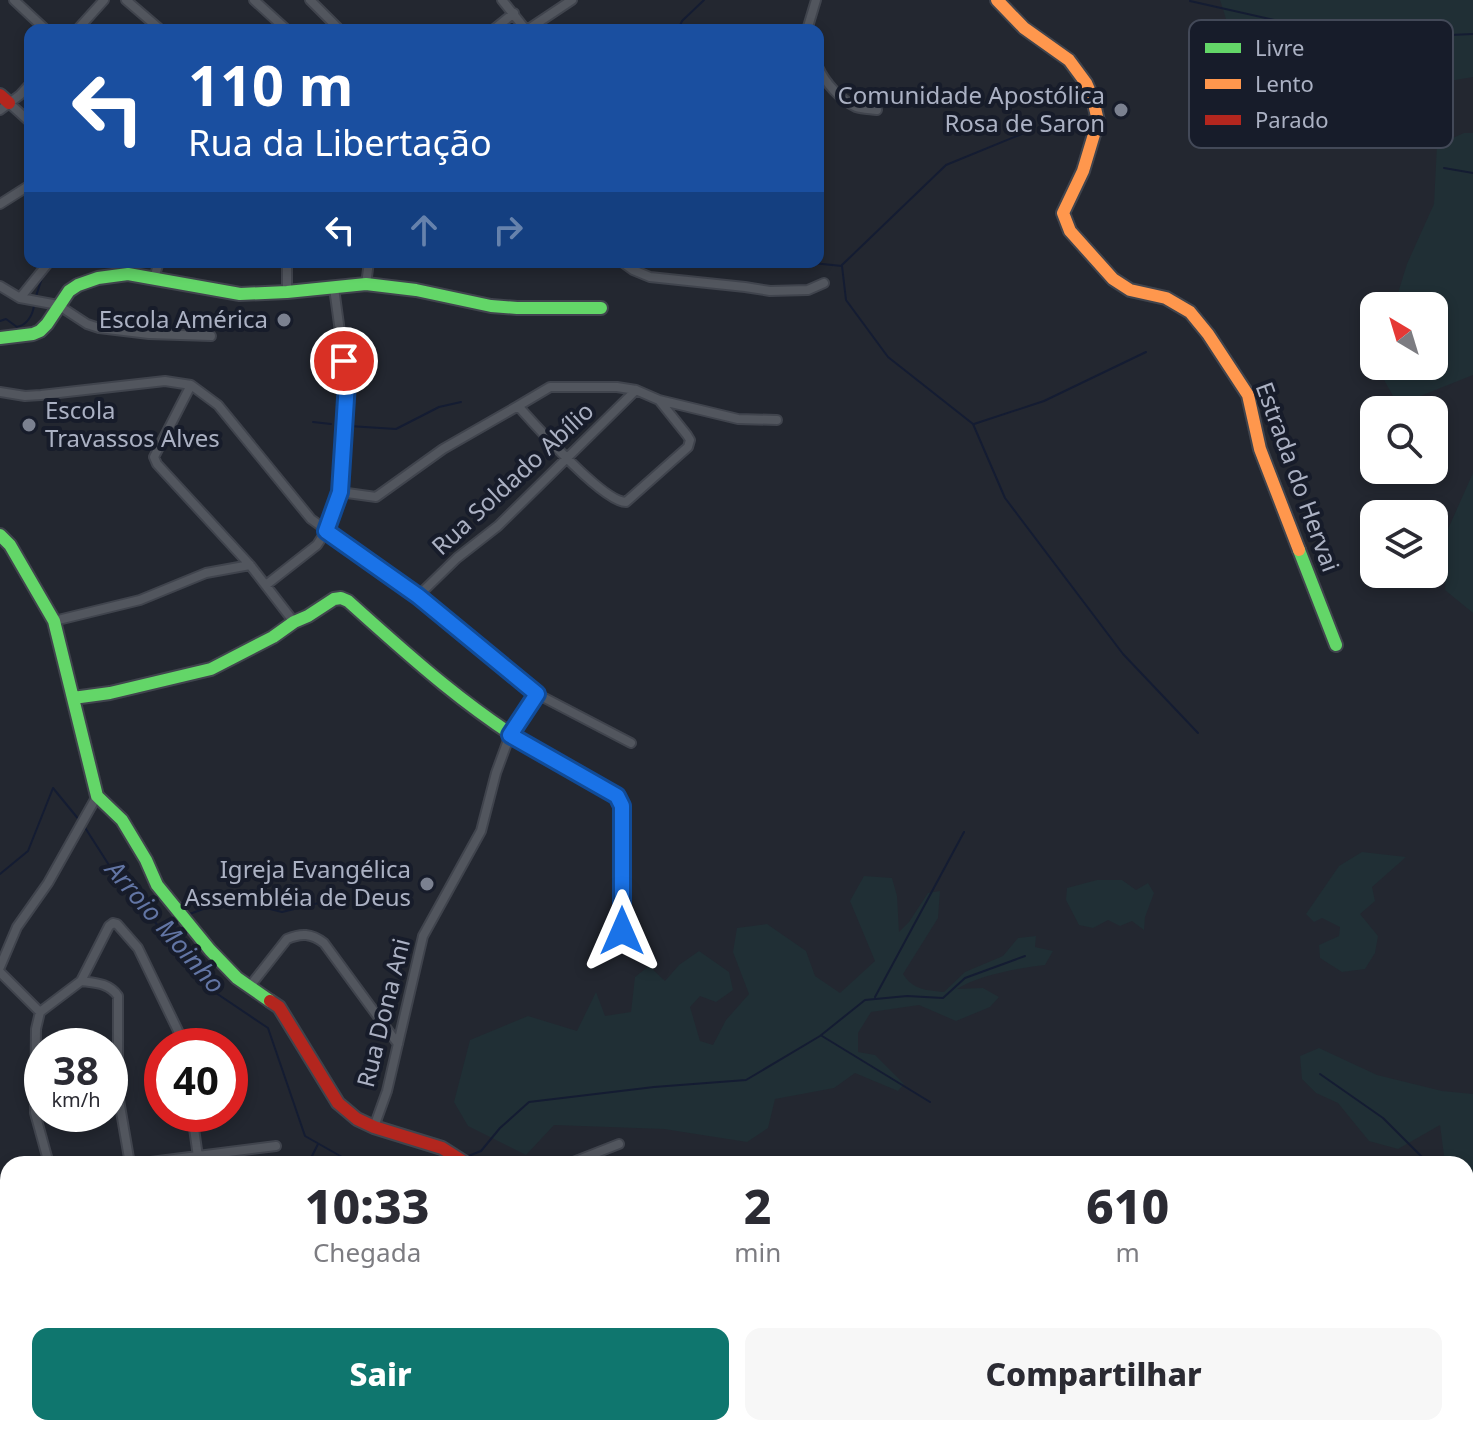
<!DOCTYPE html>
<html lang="pt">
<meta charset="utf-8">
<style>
:root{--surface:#fff;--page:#f7f7f7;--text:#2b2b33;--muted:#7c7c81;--accent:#0f766e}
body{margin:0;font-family:"Noto Sans",sans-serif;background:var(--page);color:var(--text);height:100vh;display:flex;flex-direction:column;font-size:30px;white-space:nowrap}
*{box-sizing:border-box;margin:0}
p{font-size:26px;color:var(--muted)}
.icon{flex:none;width:44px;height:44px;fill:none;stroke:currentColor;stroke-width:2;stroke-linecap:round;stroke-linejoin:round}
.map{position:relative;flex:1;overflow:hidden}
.sheet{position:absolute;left:0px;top:1156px;width:1474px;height:280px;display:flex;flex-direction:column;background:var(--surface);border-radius:24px 24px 0 0;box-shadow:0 4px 12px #0003}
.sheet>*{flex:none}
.guide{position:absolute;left:24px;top:24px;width:800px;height:244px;border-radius:16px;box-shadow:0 4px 12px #0003;background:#1a4fa0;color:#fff;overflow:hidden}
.needle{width:52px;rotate:322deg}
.tools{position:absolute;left:1360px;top:292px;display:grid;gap:16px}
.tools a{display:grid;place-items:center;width:88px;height:88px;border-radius:16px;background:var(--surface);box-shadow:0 4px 12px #0003;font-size:40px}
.speed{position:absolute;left:24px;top:1028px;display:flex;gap:16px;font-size:40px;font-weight:700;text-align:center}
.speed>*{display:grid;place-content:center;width:104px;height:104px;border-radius:50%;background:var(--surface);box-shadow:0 4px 12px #0003;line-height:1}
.speed small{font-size:20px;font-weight:400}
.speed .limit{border:12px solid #d22;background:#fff;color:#111}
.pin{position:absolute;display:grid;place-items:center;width:68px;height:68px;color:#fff;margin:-34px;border:4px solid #fff;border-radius:50%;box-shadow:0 2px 8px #0007}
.me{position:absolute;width:88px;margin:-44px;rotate:0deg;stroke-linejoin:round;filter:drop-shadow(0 0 6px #0008)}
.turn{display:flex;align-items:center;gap:28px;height:168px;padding:0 32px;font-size:36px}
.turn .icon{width:104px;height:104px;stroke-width:2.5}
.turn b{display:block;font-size:56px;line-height:68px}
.lanes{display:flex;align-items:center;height:76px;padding:0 32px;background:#0003;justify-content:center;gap:40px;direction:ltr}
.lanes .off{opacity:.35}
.eta{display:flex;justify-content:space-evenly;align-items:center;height:136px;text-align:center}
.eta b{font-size:48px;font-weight:800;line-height:56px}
.action{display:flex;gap:16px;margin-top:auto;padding:16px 32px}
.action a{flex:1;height:92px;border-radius:16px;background:var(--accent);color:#fff;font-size:32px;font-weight:800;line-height:92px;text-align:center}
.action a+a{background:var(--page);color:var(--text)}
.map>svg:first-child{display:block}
</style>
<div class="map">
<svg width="1473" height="1436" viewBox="0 0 1473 1436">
<rect width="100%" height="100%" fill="#232730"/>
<path fill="#202f35" d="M1220 0H1473V77L1419 86 1369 55 1233 41Z
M1464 133H1473V375L1398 405 1383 378 1384 366H1434V306H1394L1407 264 1434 204 1437 145Z
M1473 473V613L1445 590 1448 529Z
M1362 852 1406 857 1372 887 1375 901 1360 914 1378 936 1375 953 1365 969 1342 972 1320 958 1319 945 1339 936 1340 927 1322 918 1314 922 1306 914 1339 866Z
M864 876 892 878 897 896 899 932 909 922 928 893 940 891 938 918 903 974C913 990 926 990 944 992L965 972 1003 956 1018 938 1036 936 1035 947 1053 951 1045 965C1019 968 979 975 957 989L983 988 999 997 990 1007 956 1021 919 1005 871 1012 858 1033V1052L875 1055 904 1084 898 1091 855 1073 834 1088 775 1099 768 1128 747 1142 664 1129 554 1125 526 1155 468 1126 454 1102 470 1040 528 1016 577 1031 596 992 605 1016 631 1012 635 977 649 966 665 981 679 965 699 951 729 972 733 990 716 1002 700 996 690 1007 700 1041 713 1045 726 1020 749 994 733 952 737 928 767 924 806 951 815 976 840 993 875 961 850 901Z
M1097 880H1122L1136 890 1148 883 1154 893 1145 917 1144 930 1132 921 1120 926 1108 920 1093 928 1079 925 1066 900 1067 888Z
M1319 1048 1377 1075 1442 1091 1473 1094V1269L1466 1265V1203L1470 1199 1466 1192V1164L1445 1163 1440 1125 1398 1149 1369 1141 1338 1103 1316 1093 1302 1079 1300 1056Z
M1473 1310V1436H1451L1443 1428H1466V1319L1472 1314Z
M324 1428H492V1436H321Z
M537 1428H695L694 1436H541Z
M812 1428H1032L1018 1436H873L867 1430 839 1436H823Z"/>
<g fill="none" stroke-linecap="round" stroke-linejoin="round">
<path stroke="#141c32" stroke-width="2" d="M1190 1 1359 39 1473 34
M678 30 682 21 704 0
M1444 168 1473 173
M803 262 842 266 846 300 888 357 973 424 1005 498 1123 654 1198 733
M842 265 946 165 1029 131
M35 299 42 278 55 262
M0 321 6 319 17 327C27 325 33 315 34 305
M313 422 331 424
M974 424 1044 401 1146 352
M349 426 396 429 439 407 461 402
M84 826 116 876 213 991 268 1028 305 1136 349 1161 362 1164
M0 874 28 851 53 788 80 821
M187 915 230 899 282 912 343 897
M163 930 178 920
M875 997 964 832
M822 1036 930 1102
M1320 1074 1383 1118 1429 1164
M466 1157 481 1151 500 1128 529 1102 654 1087 746 1080 820 1036 865 1000 907 996 943 998 965 978 1025 956
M308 1164 318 1144
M1466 1202 1473 1209
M761 1428 767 1436
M819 1428 841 1436
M201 1436 202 1428
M442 1436 443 1428
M724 1436 725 1428"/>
<defs>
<path id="street" d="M14 0 46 30
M126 0 161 30
M254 0 287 30
M310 0 340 30
M502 0 526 30
M77 30 104 0
M493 30 514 13
M527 30 572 0
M807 30 816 0
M818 67C825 83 841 100 856 107 862 109 870 109 877 110
M9 103 30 122
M0 110 20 95 30 84
M0 204 30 185
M287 262V292
M622 262 633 270 650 277 745 287 770 291 808 290 824 283
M154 278 159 262
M366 284 369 262
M0 286 20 298 58 305 87 324 99 328 149 334 211 336
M20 298 49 262
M191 385 154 457 157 464 250 565 294 622
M0 392 25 396 41 395 165 381 191 385 218 405 311 519 418 596 537 694 631 743
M518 406 550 387H617L636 390 659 400 738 419 777 420
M340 492 376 497 443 449 518 406C536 426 603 502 626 502L688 447 690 440 687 435 659 400
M266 585 317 545 326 531 340 492 347 383 334 288
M418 596 457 558 498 526 636 390
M54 621 140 600 206 573 250 565
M0 967 17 927 48 883 97 796
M0 972 40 1012 36 1029 35 1113 49 1164
M81 981C96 983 109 983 118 996V1094L130 1164
M250 986 287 939C301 933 311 933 324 943L398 1044
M40 1012 81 981 109 926 113 923 117 924 138 948 182 1039 183 1046
M192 1114 199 1164
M374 1127 387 1091 423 936 481 831 496 773 510 735 537 694
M135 1164 276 1146
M568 1164 619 1144
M0 1187 8 1186
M0 1261 8 1259
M0 1354 8 1356
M793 1428 804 1436"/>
<path id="fast" d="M0 338 33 334 40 331 47 324 69 291 78 285 98 278 128 274 240 294 287 292 366 284 416 290 491 306 517 308H601
M0 535 10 545 54 621 97 796 122 820 146 860 157 885 210 950 237 978 270 1001
M1299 550 1336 645
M73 698 110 693 211 669 273 637 294 622 308 616 334 599 341 598 348 601C410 657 473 714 545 755"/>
<path id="slow" d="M997 0 1024 28 1069 60 1086 83 1093 99 1098 121 1083 171 1063 213 1070 231 1113 279 1130 290 1166 298 1190 312 1208 334 1248 395 1260 449 1299 550
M545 755 617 796 622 806V931"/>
<path id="jam" d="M0 95 9 103
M270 1001 279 1007 338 1103 357 1119 374 1127 442 1148 467 1164"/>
</defs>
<use href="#street" stroke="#40444d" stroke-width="12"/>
<use href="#fast" stroke="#40444d" stroke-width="16"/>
<use href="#slow" stroke="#40444d" stroke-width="16"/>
<use href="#jam" stroke="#40444d" stroke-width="16"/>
<use href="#street" stroke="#52565e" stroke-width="8"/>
<use href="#fast" stroke="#63d668" stroke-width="12"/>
<use href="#slow" stroke="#ff974d" stroke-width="12"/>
<use href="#jam" stroke="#b3261e" stroke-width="12"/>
</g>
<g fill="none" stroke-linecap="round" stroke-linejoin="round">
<defs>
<path id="route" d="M344 361 347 383 340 492 326 531 418 596 537 694 510 735 617 796 622 806V931"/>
</defs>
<use href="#route" stroke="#114b97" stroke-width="20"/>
<use href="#route" stroke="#1a73e8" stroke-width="14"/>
</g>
<g fill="#7b8190" stroke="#171c2a" stroke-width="3">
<circle cx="1121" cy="110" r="8"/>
<circle cx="284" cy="320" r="8"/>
<circle cx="29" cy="425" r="8"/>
<circle cx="427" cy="884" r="8"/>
</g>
<g text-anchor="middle" stroke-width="8" stroke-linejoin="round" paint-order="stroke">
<g font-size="24" fill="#abb1c3" stroke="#171c2a" text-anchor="end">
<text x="1105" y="104">Comunidade Apostólica<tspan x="1105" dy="28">Rosa de Saron</tspan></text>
<text x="268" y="328">Escola América</text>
<text x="45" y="419" text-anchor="start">Escola<tspan x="45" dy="28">Travassos Alves</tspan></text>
<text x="411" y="878">Igreja Evangélica<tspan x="411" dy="28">Assembléia de Deus</tspan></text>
</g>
<g font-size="24" fill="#abb1c3" stroke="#171c2a">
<text transform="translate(1297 477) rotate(70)" y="8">Estrada do Hervai</text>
<text transform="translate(513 479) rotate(-43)" y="8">Rua Soldado Abílio</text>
<text transform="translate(384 1013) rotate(-76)" y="8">Rua Dona Ani</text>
</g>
<g font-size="26" font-style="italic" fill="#6275a4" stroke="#171c2a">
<text transform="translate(165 927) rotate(49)" y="9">Arroio Moinho</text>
</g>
</g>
<rect x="1189" y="20" width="264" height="128" rx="12" fill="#171c2a" stroke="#434958" stroke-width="2"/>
<rect x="1205" y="43" width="36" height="10" fill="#63d668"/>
<rect x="1205" y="79" width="36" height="10" fill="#ff974d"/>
<rect x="1205" y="115" width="36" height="10" fill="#b3261e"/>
<g font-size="22" fill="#abb1c3">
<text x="1255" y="56">Livre</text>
<text x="1255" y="92">Lento</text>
<text x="1255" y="128">Parado</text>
</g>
</svg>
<div class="tools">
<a><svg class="needle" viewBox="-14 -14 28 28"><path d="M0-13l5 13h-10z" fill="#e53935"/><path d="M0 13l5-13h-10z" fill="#7c7c81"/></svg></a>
<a><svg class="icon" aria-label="search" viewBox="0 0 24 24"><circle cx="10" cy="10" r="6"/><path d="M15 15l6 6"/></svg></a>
<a><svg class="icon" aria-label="layers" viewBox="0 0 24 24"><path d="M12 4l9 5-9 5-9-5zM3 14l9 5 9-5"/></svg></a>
</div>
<div class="speed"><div>38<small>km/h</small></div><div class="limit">40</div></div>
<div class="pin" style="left:344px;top:361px;background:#d93025"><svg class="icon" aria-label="arrive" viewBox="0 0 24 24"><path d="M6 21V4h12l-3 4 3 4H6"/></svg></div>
<svg class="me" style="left:622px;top:931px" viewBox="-20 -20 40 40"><path d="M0-17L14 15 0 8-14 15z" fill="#1a73e8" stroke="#fff" stroke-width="4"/></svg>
<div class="guide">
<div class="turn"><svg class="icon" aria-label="left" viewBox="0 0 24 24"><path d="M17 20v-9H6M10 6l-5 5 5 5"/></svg><div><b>110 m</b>Rua da Libertação</div></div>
<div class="lanes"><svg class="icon" aria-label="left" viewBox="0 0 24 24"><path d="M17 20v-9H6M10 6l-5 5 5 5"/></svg><svg class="icon off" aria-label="ahead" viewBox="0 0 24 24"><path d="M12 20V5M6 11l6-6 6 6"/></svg><svg class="icon off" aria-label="right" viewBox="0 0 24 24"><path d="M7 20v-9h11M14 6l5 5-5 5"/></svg></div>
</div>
<section class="sheet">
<div class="eta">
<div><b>10:33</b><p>Chegada</p></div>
<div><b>2</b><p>min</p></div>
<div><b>610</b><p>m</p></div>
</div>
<div class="action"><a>Sair</a><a>Compartilhar</a></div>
</section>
</div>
